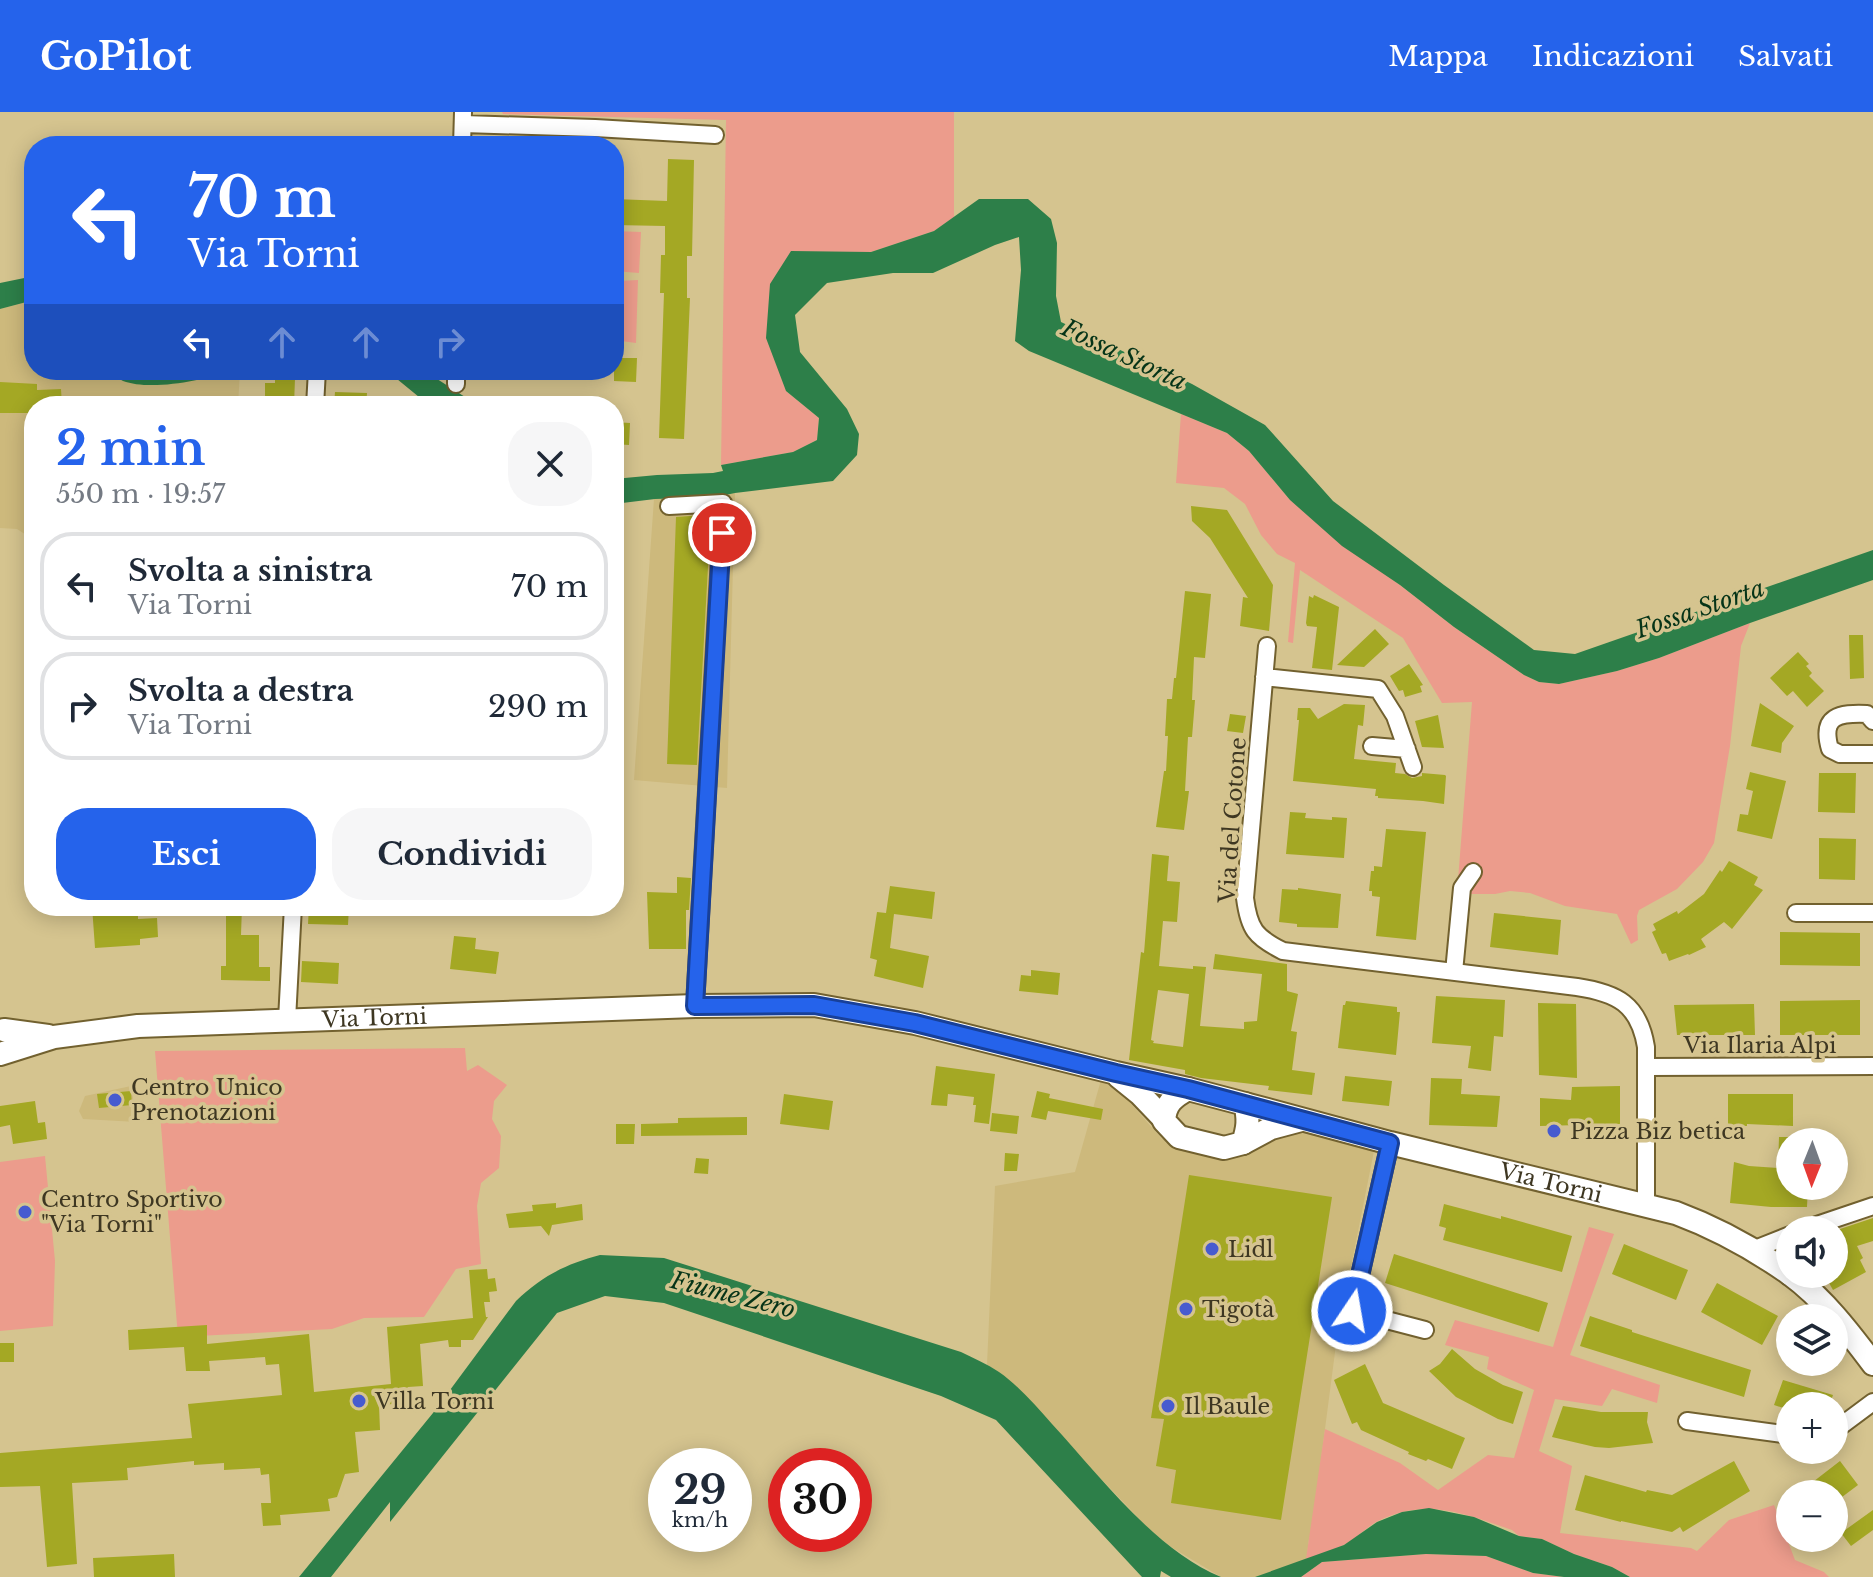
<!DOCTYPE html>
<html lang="it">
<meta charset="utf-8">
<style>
:root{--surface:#fff;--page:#f6f6f7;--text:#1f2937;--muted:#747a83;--line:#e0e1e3;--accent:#2563eb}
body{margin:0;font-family:"Libre Baskerville",serif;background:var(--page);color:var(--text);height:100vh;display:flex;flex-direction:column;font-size:30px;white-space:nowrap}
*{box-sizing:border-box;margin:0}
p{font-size:26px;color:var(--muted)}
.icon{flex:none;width:44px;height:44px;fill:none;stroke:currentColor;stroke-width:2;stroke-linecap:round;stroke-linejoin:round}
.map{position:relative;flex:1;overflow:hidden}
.drawer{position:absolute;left:24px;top:284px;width:600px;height:520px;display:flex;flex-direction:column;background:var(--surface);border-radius:32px;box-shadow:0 4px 20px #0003}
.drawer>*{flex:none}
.guide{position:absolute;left:24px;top:24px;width:600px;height:244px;border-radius:32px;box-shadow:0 4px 20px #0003;background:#2563eb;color:#fff;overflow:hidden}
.needle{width:52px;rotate:181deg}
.tools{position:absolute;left:1776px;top:1016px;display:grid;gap:16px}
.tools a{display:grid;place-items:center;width:72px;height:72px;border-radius:50%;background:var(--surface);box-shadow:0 4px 20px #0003;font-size:40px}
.speed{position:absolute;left:648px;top:1336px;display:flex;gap:16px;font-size:40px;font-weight:700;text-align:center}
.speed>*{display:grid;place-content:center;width:104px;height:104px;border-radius:50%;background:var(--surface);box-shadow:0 4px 20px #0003;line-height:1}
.speed small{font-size:20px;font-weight:400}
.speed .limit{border:12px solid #d22;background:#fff;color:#111}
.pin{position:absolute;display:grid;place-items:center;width:68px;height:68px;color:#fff;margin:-34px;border:4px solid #fff;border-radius:50%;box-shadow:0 2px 8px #0007}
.me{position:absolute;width:88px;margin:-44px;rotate:12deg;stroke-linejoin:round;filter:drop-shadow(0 0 6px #0008)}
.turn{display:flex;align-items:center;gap:28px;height:168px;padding:0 32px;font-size:36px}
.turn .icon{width:104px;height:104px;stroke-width:2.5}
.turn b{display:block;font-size:56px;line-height:68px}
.lanes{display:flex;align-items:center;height:76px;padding:0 32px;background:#0003;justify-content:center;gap:40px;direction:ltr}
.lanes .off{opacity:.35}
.round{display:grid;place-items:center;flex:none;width:84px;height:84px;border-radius:32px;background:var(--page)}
.headline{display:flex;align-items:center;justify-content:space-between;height:136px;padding:0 32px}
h1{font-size:48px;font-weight:800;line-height:60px;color:var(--accent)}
.action{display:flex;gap:16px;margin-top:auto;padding:16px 32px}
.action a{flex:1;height:92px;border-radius:32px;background:var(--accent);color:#fff;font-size:32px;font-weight:800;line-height:92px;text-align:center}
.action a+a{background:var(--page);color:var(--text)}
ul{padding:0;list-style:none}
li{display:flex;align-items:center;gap:24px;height:108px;margin:0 16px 12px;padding:0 16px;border:4px solid var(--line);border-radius:32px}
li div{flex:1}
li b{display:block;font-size:30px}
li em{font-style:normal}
header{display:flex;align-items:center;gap:48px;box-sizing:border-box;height:112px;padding:0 40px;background:var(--accent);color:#fff}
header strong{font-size:38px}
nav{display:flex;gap:44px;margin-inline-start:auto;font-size:28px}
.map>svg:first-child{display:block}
</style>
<header>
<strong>GoPilot</strong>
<nav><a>Mappa</a><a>Indicazioni</a><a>Salvati</a></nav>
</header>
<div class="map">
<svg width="1873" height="1465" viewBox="0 0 1873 1465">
<rect width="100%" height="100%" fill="#d5c48f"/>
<path fill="#cdb97c" d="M34 188V258H108L120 268 136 272 217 264 230 258H240L238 294H34V428L17 417 0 416V197Z
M735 381 727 676 634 668 654 387 716 385Z
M1101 968 1118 977 1162 1027 1221 1046 1292 1019 1374 1039 1337 1225 1311 1424 1309 1426 1305 1461 1301 1465H1221L1171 1435 1148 1416 1000 1261 987 1253 995 1074 1075 1060Z
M131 974 137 1010 83 1007 79 999 85 984Z"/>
<path fill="#ec9c8c" d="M502 0H954V105L934 119 871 140H791L786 279 819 306 817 328 793 340 721 353 726 8 503 2Z
M614 119 641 120 639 161 614 159Z
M638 168 636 231 614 228V175L619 169Z
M1181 302 1227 321 1249 339 1290 388 1454 515 1524 563 1539 570 1559 572 1617 559 1659 546 1750 511 1741 534 1730 634 1714 731 1703 750 1677 777 1639 798 1637 804 1638 828 1631 832 1617 802 1565 794 1530 781 1510 779 1495 782H1469L1458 768 1472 590 1442 591 1403 526 1300 458 1293 531 1288 530 1295 451 1277 442 1261 423 1245 392 1224 376 1176 371Z
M465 936 467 959 478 953 507 973 494 989 492 1007 501 1024 499 1056 481 1071 477 1094 481 1152 456 1157 424 1205 364 1206 332 1217 178 1225 155 939Z
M45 1044 55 1149 53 1214 0 1219V1050Z
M1589 1115 1614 1122 1570 1243 1660 1273 1657 1291 1612 1277 1602 1294 1555 1287 1539 1339 1572 1354 1560 1421 1691 1436 1697 1439 1729 1408 1774 1393 1795 1448 1824 1460 1829 1465H1630L1612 1455 1574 1442 1542 1427 1519 1424 1512 1418C1465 1402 1427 1385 1378 1409 1365 1416 1355 1428 1342 1434 1331 1439 1318 1443 1306 1447L1325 1317 1400 1351 1438 1378 1488 1343 1514 1346 1534 1278 1487 1257 1489 1245 1445 1233 1455 1208 1553 1235Z
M1426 1442 1486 1444 1533 1461 1564 1465H1301L1322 1450Z"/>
<path fill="#2d7f49" d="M979 87H1028L1051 107 1057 131 1056 184 1061 210 1192 272 1265 313 1333 389 1444 473 1534 538 1575 542 1873 438V468L1750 511 1659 546 1617 559 1559 572 1539 570 1524 563 1454 515 1400 473 1342 434 1290 388 1249 339 1227 321 1029 239 1015 229 1021 158 1019 125 995 133 933 161H893L827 171 795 203 800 240 847 297 859 322 857 343 833 369 735 381 716 385 655 387 614 392V367L657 363 713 361 723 359 721 353 793 340 817 328 819 306 786 279 766 226 770 172 791 139 871 140 934 119Z
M34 164V188L0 197V171Z
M108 258H230C204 269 150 279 123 269 118 267 113 262 108 258Z
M386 258H434V265L479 294H430Z
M600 1143 664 1146 961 1240C973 1246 987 1252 999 1260 1019 1274 1036 1294 1052 1312 1099 1363 1155 1438 1221 1465H1171L1161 1459 1160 1465H1142L996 1308 941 1284 664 1191 605 1184 557 1201 390 1410V1390L331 1465H299L433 1301 516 1189C542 1164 566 1152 600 1143Z
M1429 1396 1474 1405 1519 1424 1542 1427 1574 1442 1612 1455 1630 1465H1564L1533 1461 1486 1444 1426 1442 1322 1450 1301 1465H1255L1344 1433 1377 1410 1402 1400Z"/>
<path fill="#a4a824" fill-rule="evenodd" d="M668 47 694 48 692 144H687V186H690L684 327 659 326 664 181H660L661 143H665V114L614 113V87L667 89Z
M614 246H637L636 270 614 269Z
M275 265 295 266 294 294H265V271H275Z
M0 270 37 272V278L61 277 62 294H34V301H0Z
M335 280 367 281 366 294H334Z
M614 310 630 311 629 333 614 332Z
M1191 394 1227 398 1273 473 1269 519 1240 514 1243 485 1248 486 1210 426 1192 409Z
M704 403 703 418 710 419 697 653 667 652 676 405Z
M1185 479 1211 482 1205 546 1194 545 1192 588H1195L1192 625H1188L1185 679H1189L1184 718 1156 715 1164 659H1166L1168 624H1165L1167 587H1172L1174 566H1176Z
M1314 483 1339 495 1332 558 1312 556 1317 515 1307 514 1306 511 1309 484 1313 486Z
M1375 517 1389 532 1364 555 1337 553Z
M1849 523H1863L1864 566 1850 567Z
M1798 540 1809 552 1806 554 1812 561 1809 564 1824 579 1807 595 1793 579 1787 584 1770 566Z
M1409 552 1423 573 1420 574 1422 580 1405 585 1403 578 1399 579 1390 564Z
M1760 591 1794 614 1782 631 1781 641 1751 634Z
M1344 592 1365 593 1363 614 1358 613 1354 647 1396 651 1395 661 1405 662 1412 666 1422 664V661L1445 663 1446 664 1444 692 1423 689 1378 686V684H1375L1376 677 1293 669 1299 608H1297L1298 596H1310L1318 607Z
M1230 602 1246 604 1243 621 1227 619Z
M1438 603 1444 636 1422 635 1415 609Z
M1750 660 1786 669 1772 727 1737 719 1740 702 1748 703 1753 679 1746 677Z
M1819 661H1856L1855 701 1818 700Z
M1290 700 1306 701 1305 706 1332 708V705L1347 706 1344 746 1286 742Z
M1386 717 1426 720 1416 828 1376 824 1380 785 1372 784V779H1369L1371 759H1374V754L1382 755Z
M1819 726 1856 727 1855 768 1819 767Z
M1152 742 1169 744 1167 769 1180 770 1177 810 1163 809 1159 854 1193 857V854L1206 855 1200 914 1244 917V910L1257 909 1262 862 1213 857 1215 842 1287 852V879L1298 882 1291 919 1297 920 1292 958 1315 961 1312 983 1268 978 1269 974 1201 966 1185 962V958L1129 948 1141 840 1144 841ZM1158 878 1189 882 1183 935 1153 931 1154 929 1151 928Z
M1729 749 1758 765 1754 773 1763 778 1732 817 1724 810 1701 827 1706 835 1689 843 1688 842 1669 849 1666 841 1662 842 1652 820 1656 818 1653 812 1677 799 1678 802 1704 782 1720 758 1722 760Z
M677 765 691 766 689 798H686V837H649L647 780 677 781Z
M890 774 935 780 932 807 894 802 890 836 929 844 923 876 874 864 877 848 870 846 877 800 886 801Z
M1298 776 1341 782 1338 816 1297 815V812L1279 810 1282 777 1298 778Z
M92 794H138V807L157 806 158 825 140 827V833L95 836Z
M226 794H242L241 823H259V855H270V869L221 868V854H226Z
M309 794H349L348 813 308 812Z
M1494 801 1561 808 1558 843 1490 835Z
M1780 820 1860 821V854L1780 853Z
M454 824 476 826 475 837 499 840 496 862 450 857Z
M302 849 339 851 338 872 301 870Z
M1031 858 1060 861 1058 883 1019 879 1021 863 1031 864Z
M1436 884 1505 888 1503 925 1494 924 1491 959 1468 956 1471 934 1432 931Z
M1860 888V923H1780V889Z
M1346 889 1397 895V900H1400L1396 943 1338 936 1343 893H1345Z
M1538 891 1576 892 1577 966 1539 963Z
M1754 892 1755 923H1677L1674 893Z
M936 954 995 962 989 1012 974 1010 976 993H973L974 985 948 982 947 994 931 993Z
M1345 964 1392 969 1389 994 1342 989Z
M1431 966 1462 967 1461 982 1500 984 1497 1015 1429 1013Z
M1620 974V1012L1540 1014V986L1571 988 1572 975Z
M131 979 132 993 99 996 97 982Z
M1037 979 1050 982 1049 986 1103 997 1101 1008 1048 999 1046 1008 1031 1005Z
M784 982 833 989 829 1018 780 1012Z
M1728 982H1793V1014L1747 1012V1014H1728Z
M35 989 38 1011 45 1010 47 1027 13 1032 10 1013 0 1015V994Z
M992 1001 1019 1004 1017 1022 990 1019Z
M747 1005V1023L641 1024V1012L678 1011V1006Z
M616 1012H635L634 1032H616Z
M1779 1025H1790V1074H1808L1807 1095H1771L1730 1091 1734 1050 1749 1054 1778 1056Z
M1005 1041 1019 1042 1017 1059H1004Z
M696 1046 709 1047 708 1062 694 1061Z
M1189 1063 1332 1085 1281 1408 1171 1391 1176 1358 1156 1354 1164 1307 1151 1306Z
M556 1091V1096L582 1092 583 1108 552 1113 549 1124 541 1114 509 1116 506 1102 533 1099 532 1093Z
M1444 1092 1501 1107V1104L1572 1124 1562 1160 1443 1128 1446 1116 1439 1114Z
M1873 1106V1129L1857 1134 1863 1146 1860 1148 1866 1160 1833 1178 1824 1162H1834V1119Z
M1624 1132 1688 1158 1676 1188 1612 1162Z
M1394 1142 1548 1191 1539 1220 1385 1171Z
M487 1157 488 1167 495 1166 497 1179 489 1180 490 1190H484L486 1205H488L473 1228H461V1235H449L448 1228 420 1232 423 1274 408 1275 407 1291 379 1293 380 1318 355 1320 359 1360 345 1362 337 1385 328 1387 330 1399 280 1403 281 1413 263 1414 261 1391H271L269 1362 261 1363 260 1356 224 1358V1351L194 1353V1349L127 1356 128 1368 72 1371 77 1452 47 1455 40 1374 0 1375V1341L192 1326 188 1292 282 1283 279 1252 266 1253 265 1245 209 1249 210 1259H186L184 1235 129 1238 128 1218 207 1213V1232L309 1222 314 1280 391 1272 387 1215 473 1206 469 1158Z
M1717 1171 1778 1204 1762 1233 1701 1200Z
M1590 1204 1632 1218V1220L1751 1258 1744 1285 1580 1234Z
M0 1231H14V1250H0Z
M1452 1237 1475 1257 1503 1273 1523 1280 1513 1312 1498 1307 1456 1285 1429 1259 1440 1252Z
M1365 1252 1383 1291 1465 1326 1452 1357 1428 1347 1426 1349 1408 1342 1409 1340 1361 1318 1357 1310 1352 1312 1334 1268Z
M1783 1268 1833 1283 1829 1294H1790V1298L1774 1293Z
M1563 1294 1601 1300H1648L1647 1310 1653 1331 1609 1336 1595 1335 1552 1325Z
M1734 1349 1750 1379 1683 1420 1680 1415 1672 1420 1621 1409V1410L1575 1398 1585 1363 1646 1380 1647 1378 1672 1383Z
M1840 1349 1858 1373 1834 1391V1382H1816L1809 1373Z
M1873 1398V1418L1851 1434 1841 1421Z
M174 1442 175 1465H94L93 1446Z"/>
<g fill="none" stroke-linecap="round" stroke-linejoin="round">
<defs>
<path id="minor" d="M463 12 595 16 715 23
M462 34 463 0
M456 272V258
M315 294 317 258
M669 394 723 391 695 894
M1267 534 1245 786C1249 817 1255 825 1283 839L1577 875C1617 881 1639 892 1646 935V1093
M1264 565 1378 577 1395 604 1413 655
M1873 609 1867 602C1840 601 1820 603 1830 637L1840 642H1873
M1372 634 1407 637
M1796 801H1873
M1454 860 1462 776 1473 760
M287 908 293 794
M1646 955 1873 954
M1390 1031 1352 1199 1425 1218
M1802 1118 1873 1094
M1755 1137 1790 1123
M1687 1309 1790 1323
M1834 1319 1873 1290"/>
<g id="secondary">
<path d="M4 918 48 924"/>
<path id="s1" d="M0 942 54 925 138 914 695 894 814 893 915 911 1116 961 1188 977"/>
<path d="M1119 965 1140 982 1163 1006"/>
<path d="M1188 977 1245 992C1249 1007 1248 1016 1243 1031L1224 1036 1179 1025 1164 1009C1165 992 1173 985 1188 977Z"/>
<path id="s2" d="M1245 992 1390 1031 1676 1101C1719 1117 1753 1136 1790 1162"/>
<path d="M1243 1031 1271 1016 1301 1008"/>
<path d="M1790 1162C1823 1186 1849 1220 1873 1252"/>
</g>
</defs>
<use href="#minor" stroke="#72612f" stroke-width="20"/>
<use href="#secondary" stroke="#72612f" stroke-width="26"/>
<use href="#minor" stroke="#fff" stroke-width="16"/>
<use href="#secondary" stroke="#fff" stroke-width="22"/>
</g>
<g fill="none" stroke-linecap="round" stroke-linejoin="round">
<defs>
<path id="route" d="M722 421 695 894 814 893 915 911 1116 961 1188 977 1390 1031 1352 1199"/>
</defs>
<use href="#route" stroke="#184099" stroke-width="20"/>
<use href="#route" stroke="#2563eb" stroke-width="14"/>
</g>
<g fill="#475bcf" stroke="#d5c48f" stroke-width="3">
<circle cx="115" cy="988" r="8"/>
<circle cx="1554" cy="1019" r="8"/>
<circle cx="25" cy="1100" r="8"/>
<circle cx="1212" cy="1137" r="8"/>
<circle cx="1186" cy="1197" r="8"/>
<circle cx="359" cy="1289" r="8"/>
<circle cx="1168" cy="1294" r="8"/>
</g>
<g text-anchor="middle" stroke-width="7" stroke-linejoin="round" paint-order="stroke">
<g font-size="22" fill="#3e3722" stroke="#d5c48f">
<text transform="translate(1232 708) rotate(-86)" y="8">Via del Cotone</text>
<text dy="8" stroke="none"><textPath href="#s1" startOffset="378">Via Torni</textPath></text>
<text x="1760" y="941">Via Ilaria Alpi</text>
<text dy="8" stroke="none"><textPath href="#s2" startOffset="316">Via Torni</textPath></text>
</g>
<g font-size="22" fill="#3e3722" stroke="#d5c48f" text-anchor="start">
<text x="131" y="983">Centro Unico<tspan x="131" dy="25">Prenotazioni</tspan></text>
<text x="1570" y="1027">Pizza Biz betica</text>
<text x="41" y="1095">Centro Sportivo<tspan x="41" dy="25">"Via Torni"</tspan></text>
<text x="1228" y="1145">Lidl</text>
<text x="1202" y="1205">Tigotà</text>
<text x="375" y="1297">Villa Torni</text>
<text x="1184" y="1302">Il Baule</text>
</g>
<g font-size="24" font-style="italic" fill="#063418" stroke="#d5c48f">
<text transform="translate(1124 243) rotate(25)" y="8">Fossa Storta</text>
<text transform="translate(1700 497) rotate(-19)" y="8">Fossa Storta</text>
<text transform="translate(733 1183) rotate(14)" y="8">Fiume Zero</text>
</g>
</g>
</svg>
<div class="tools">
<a><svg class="needle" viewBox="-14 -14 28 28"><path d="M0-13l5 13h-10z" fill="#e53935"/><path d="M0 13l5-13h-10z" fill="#747a83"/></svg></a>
<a><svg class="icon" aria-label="sound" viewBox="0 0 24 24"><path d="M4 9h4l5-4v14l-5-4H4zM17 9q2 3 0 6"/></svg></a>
<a><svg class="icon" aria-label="layers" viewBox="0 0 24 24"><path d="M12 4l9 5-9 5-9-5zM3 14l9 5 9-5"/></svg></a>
<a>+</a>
<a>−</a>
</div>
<div class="speed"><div>29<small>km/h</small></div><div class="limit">30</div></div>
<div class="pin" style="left:722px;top:421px;background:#d93025"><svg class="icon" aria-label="arrive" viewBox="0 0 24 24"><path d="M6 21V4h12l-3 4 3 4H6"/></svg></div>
<svg class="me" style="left:1352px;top:1199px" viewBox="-20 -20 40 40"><circle r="17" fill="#2563eb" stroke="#fff" stroke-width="3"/><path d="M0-11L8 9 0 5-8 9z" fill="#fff"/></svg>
<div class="guide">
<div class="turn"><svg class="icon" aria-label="left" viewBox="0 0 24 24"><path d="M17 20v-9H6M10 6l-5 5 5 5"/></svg><div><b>70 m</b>Via Torni</div></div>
<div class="lanes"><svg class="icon" aria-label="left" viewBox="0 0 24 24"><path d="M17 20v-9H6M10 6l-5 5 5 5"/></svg><svg class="icon off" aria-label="ahead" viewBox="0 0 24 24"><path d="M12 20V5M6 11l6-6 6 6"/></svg><svg class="icon off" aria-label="ahead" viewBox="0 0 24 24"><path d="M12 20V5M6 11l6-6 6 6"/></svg><svg class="icon off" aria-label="right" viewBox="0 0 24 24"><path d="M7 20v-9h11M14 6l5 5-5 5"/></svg></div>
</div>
<section class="drawer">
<div class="headline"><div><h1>2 min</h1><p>550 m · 19:57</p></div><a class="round"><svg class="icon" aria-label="close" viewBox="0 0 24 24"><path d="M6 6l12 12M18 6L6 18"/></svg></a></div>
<ul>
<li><svg class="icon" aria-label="left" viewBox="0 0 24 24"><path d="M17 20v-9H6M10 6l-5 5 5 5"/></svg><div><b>Svolta a sinistra</b><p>Via Torni</p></div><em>70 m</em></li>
<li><svg class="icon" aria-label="right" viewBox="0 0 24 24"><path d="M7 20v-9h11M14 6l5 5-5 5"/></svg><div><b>Svolta a destra</b><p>Via Torni</p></div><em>290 m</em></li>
</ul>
<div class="action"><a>Esci</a><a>Condividi</a></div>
</section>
</div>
